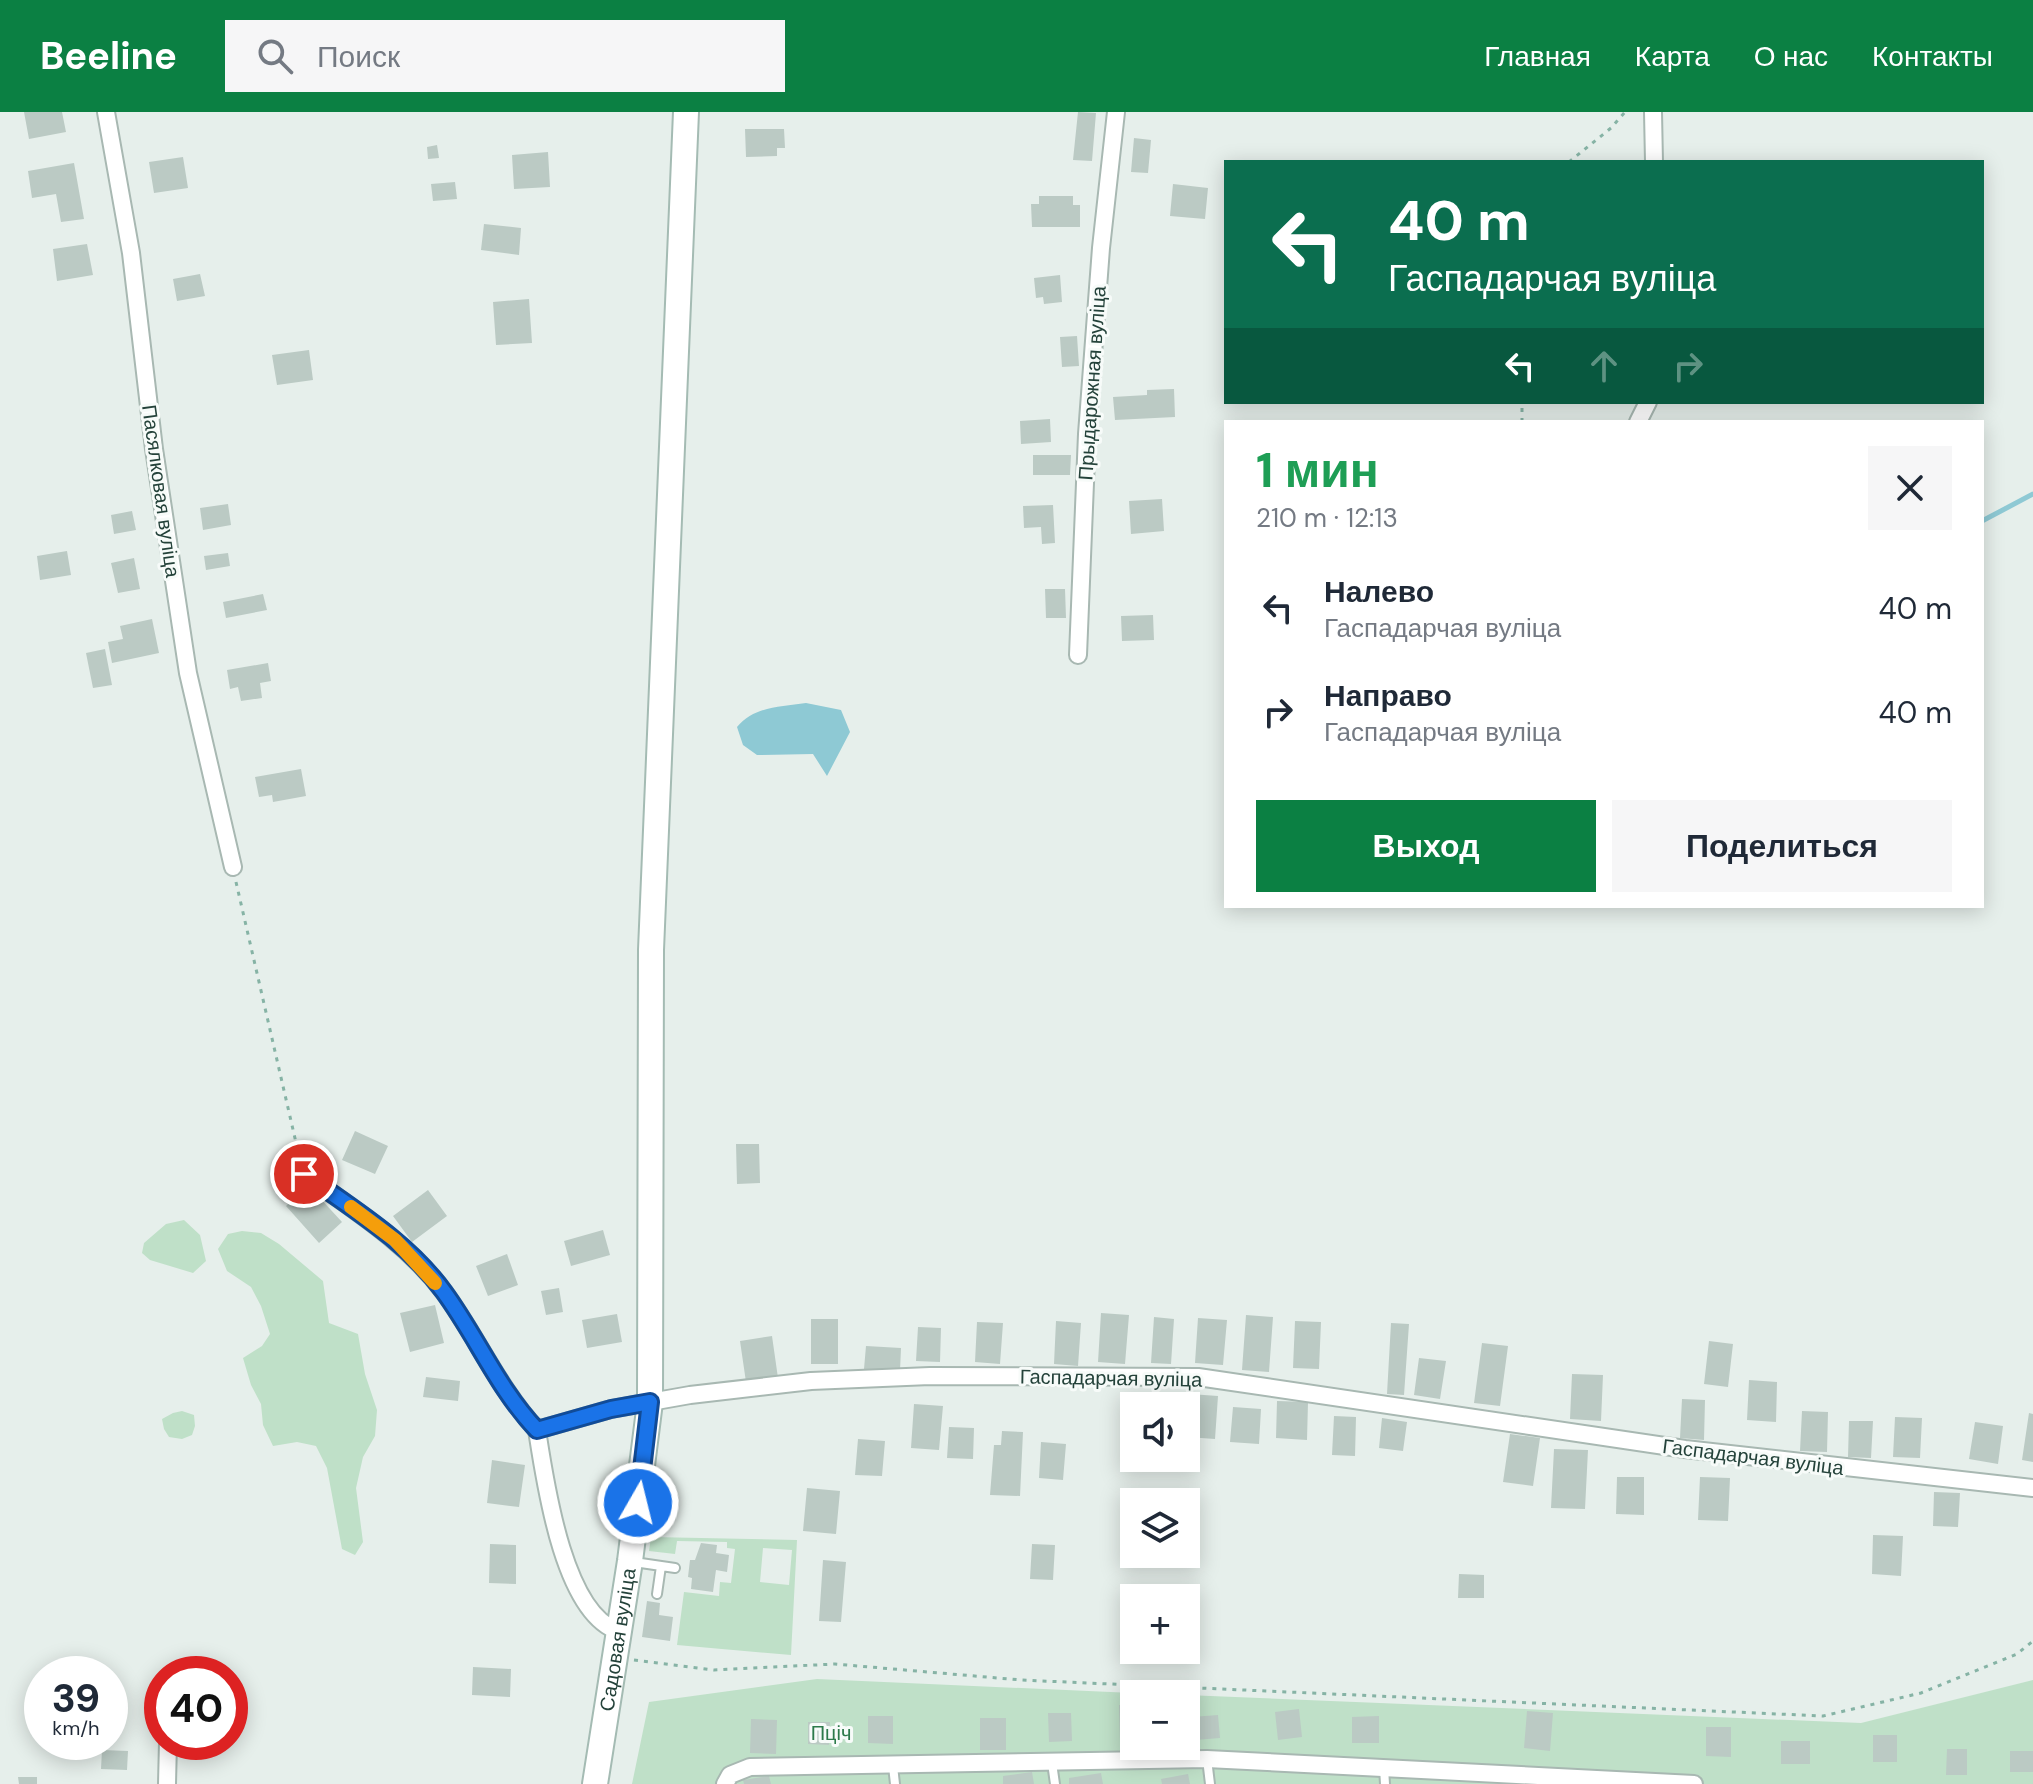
<!DOCTYPE html>
<html lang="ru">
<meta charset="utf-8">
<style>
:root{--surface:#fff;--page:#f6f6f7;--text:#1f2937;--muted:#747a83;--accent:#0b8043}
body{margin:0;font-family:"DM Sans",sans-serif;background:var(--page);color:var(--text);height:100vh;display:flex;flex-direction:column;font-size:30px;white-space:nowrap}
*{box-sizing:border-box;margin:0}
p{font-size:26px;color:var(--muted)}
.icon{flex:none;width:44px;height:44px;fill:none;stroke:currentColor;stroke-width:2;stroke-linecap:round;stroke-linejoin:round}
.map{position:relative;flex:1;overflow:hidden}
.panel{position:absolute;left:1224px;top:308px;width:760px;height:488px;display:flex;flex-direction:column;background:var(--surface);border-radius:0px;box-shadow:0 4px 20px #0003}
.panel>*{flex:none}
.hud{position:absolute;left:1224px;top:48px;width:760px;height:244px;border-radius:0px;box-shadow:0 4px 20px #0003;background:#0b6e4f;color:#fff;overflow:hidden}
.fabs{position:absolute;left:1120px;top:1280px;display:grid;gap:16px}
.fabs a{display:grid;place-items:center;width:80px;height:80px;border-radius:0px;background:var(--surface);box-shadow:0 4px 20px #0003;font-size:40px}
.speed{position:absolute;left:24px;top:1544px;display:flex;gap:16px;font-size:40px;font-weight:700;text-align:center}
.speed>*{display:grid;place-content:center;width:104px;height:104px;border-radius:50%;background:var(--surface);box-shadow:0 4px 20px #0003;line-height:1}
.speed small{font-size:20px;font-weight:400}
.speed .limit{border:12px solid #d22;background:#fff;color:#111}
.pin{position:absolute;display:grid;place-items:center;width:68px;height:68px;color:#fff;margin:-34px;border:4px solid #fff;border-radius:50%;box-shadow:0 2px 8px #0007}
.me{position:absolute;width:88px;margin:-44px;rotate:8deg;stroke-linejoin:round;filter:drop-shadow(0 0 6px #0008)}
.turn{display:flex;align-items:center;gap:28px;height:168px;padding:0 32px;font-size:36px}
.turn .icon{width:104px;height:104px;stroke-width:2.5}
.turn b{display:block;font-size:56px;line-height:68px}
.lanes{display:flex;align-items:center;height:76px;padding:0 32px;background:#0003;justify-content:center;gap:40px;direction:ltr}
.lanes .off{opacity:.35}
.round{display:grid;place-items:center;flex:none;width:84px;height:84px;border-radius:0px;background:var(--page)}
.head{display:flex;align-items:center;justify-content:space-between;height:136px;padding:0 32px}
h1{font-size:48px;font-weight:700;line-height:60px;color:#1e9e55}
.primary-button{display:flex;gap:16px;margin-top:auto;padding:16px 32px}
.primary-button a{flex:1;height:92px;border-radius:0px;background:var(--accent);color:#fff;font-size:32px;font-weight:700;line-height:92px;text-align:center}
.primary-button a+a{background:var(--page);color:var(--text)}
ul{padding:0;list-style:none}
li{display:flex;align-items:center;gap:24px;height:104px;padding:0 32px}
li div{flex:1}
li b{display:block;font-size:30px}
li em{font-style:normal}
header{display:flex;align-items:center;gap:48px;box-sizing:border-box;height:112px;padding:0 40px;background:var(--accent);color:#fff}
header strong{font-size:38px}
nav{display:flex;gap:44px;margin-inline-start:auto;font-size:28px}
.search{width:560px;height:72px;background:var(--page);display:flex;align-items:center;gap:20px;box-sizing:border-box;padding:0 28px;border-radius:0px;color:var(--muted);font-size:30px}
.map>svg:first-child{display:block}
</style>
<header>
<strong>Beeline</strong>
<div class="search"><svg class="icon" aria-label="search" viewBox="0 0 24 24"><circle cx="10" cy="10" r="6"/><path d="M15 15l6 6"/></svg>Поиск</div>
<nav><a>Главная</a><a>Карта</a><a>О нас</a><a>Контакты</a></nav>
</header>
<div class="map">
<svg width="2033" height="1672" viewBox="0 0 2033 1672">
<rect width="100%" height="100%" fill="#e6efeb"/>
<path fill="#bfe0c8" fill-rule="evenodd" d="M184 1108 200 1123 206 1149 193 1161 150 1148 142 1141 144 1131 166 1112Z
M242 1119 261 1121 279 1132 323 1169 329 1211 358 1222 365 1262 377 1298 375 1324 363 1345 356 1376 363 1430 355 1443 342 1437 327 1356 316 1334 297 1330 273 1334 263 1313 261 1292 251 1273 243 1246 262 1234 270 1222 261 1194 251 1175 227 1159 218 1137 228 1122Z
M182 1299 194 1303 195 1314 192 1323 182 1327 169 1325 164 1317 162 1307 173 1301Z
M651 1425 797 1428 791 1543 677 1533 684 1480 719 1484 720 1470 731 1471 735 1437 727 1436V1430L677 1429 675 1442 649 1439ZM763 1436 792 1438 789 1473 760 1470Z
M817 1567 1155 1582H1134V1634H1186V1583L1861 1611 2033 1568V1672H632L649 1590Z"/>
<path fill="#8ec9d4" d="M806 591 841 598 850 620 827 664 813 642 757 643 743 633 737 615C755 594 780 595 806 591Z"/>
<g fill="none" stroke-linecap="round" stroke-linejoin="round">
<path stroke="#8ec9d4" stroke-width="5" d="M1982 409 2033 382"/>
</g>
<path fill="#bbcac4" d="M24 0H62L66 20 29 27Z
M1078 0 1096 1 1092 49 1073 48Z
M745 17H784L785 36H777V44L746 45Z
M1134 26 1151 28 1148 61 1131 60Z
M437 33 439 46 428 47 427 35Z
M548 40 550 75 514 77 512 43Z
M183 45 188 76 154 81 149 50Z
M74 51 84 107 61 110 56 82 32 86 28 59Z
M455 70 457 87 433 89 431 72Z
M1173 72 1208 76 1205 107 1170 104Z
M1039 84H1073V93H1080V115H1032L1031 92H1039Z
M484 112 521 116 519 143 481 138Z
M87 132 93 163 57 169 53 137Z
M200 162 205 184 177 189 173 167Z
M1060 163 1062 190 1044 192 1043 185 1036 186 1034 166Z
M529 187 532 231 496 233 493 190Z
M1077 224 1079 254 1062 255 1060 225Z
M309 238 313 268 277 273 272 243Z
M1174 277 1175 305 1115 308 1113 285 1147 283V278Z
M1050 307 1051 330 1021 332 1020 309Z
M1033 343H1071L1070 363H1033Z
M1162 387 1164 419 1131 422 1129 389Z
M228 392 231 413 203 418 200 396Z
M1053 393 1055 431 1042 432 1041 415 1024 416 1023 394Z
M132 399 136 418 114 422 111 403Z
M67 439 71 463 40 468 37 444Z
M228 441 230 454 206 458 204 444Z
M134 446 140 477 118 481 111 451Z
M1045 477H1065L1066 506H1046Z
M263 482 267 498 226 506 223 490Z
M1153 503 1154 528 1122 529 1121 504Z
M152 507 159 541 112 551 108 530 123 527 120 514Z
M105 537 112 573 93 576 86 541Z
M268 551 271 569 260 571 262 586 241 589 238 575 230 577 227 558Z
M301 657 306 684 273 690 272 683 259 685 255 665Z
M355 1019 388 1034 375 1062 342 1048Z
M736 1032H759L760 1071 737 1072Z
M308 1073 342 1110 319 1131 286 1094Z
M428 1078 447 1104 412 1130 393 1104Z
M603 1118 610 1143 571 1154 564 1129Z
M507 1142 518 1173 488 1184 476 1154Z
M559 1176 563 1200 546 1203 541 1179Z
M435 1193 444 1231 410 1240 400 1201Z
M1101 1201 1129 1203 1125 1252 1098 1250Z
M617 1202 622 1230 587 1236 582 1208Z
M1246 1203 1273 1205 1269 1260 1242 1258Z
M1154 1205 1174 1207 1171 1252 1151 1251Z
M1198 1206 1227 1208 1223 1253 1195 1251Z
M811 1207H838V1252H811Z
M1056 1209 1081 1211 1078 1254 1054 1252Z
M1295 1209 1321 1210 1319 1257 1293 1256Z
M977 1210 1003 1211 1000 1252 975 1250Z
M1391 1211 1409 1212 1404 1283 1387 1282Z
M918 1215 941 1216 940 1250 916 1249Z
M772 1224 778 1266 746 1270 740 1229Z
M1709 1229 1733 1232 1728 1275 1704 1272Z
M1482 1231 1508 1234 1500 1294 1474 1291Z
M866 1234 901 1236 900 1259 864 1257Z
M1419 1246 1446 1249 1440 1287 1414 1283Z
M1572 1262 1603 1263 1601 1309 1570 1307Z
M426 1265 460 1269 458 1289 423 1285Z
M1749 1268 1777 1270 1776 1310 1747 1308Z
M1190 1282 1218 1284 1215 1327 1187 1325Z
M1682 1287 1705 1288 1704 1328 1680 1326Z
M1277 1289 1308 1290 1307 1328 1276 1326Z
M914 1292 943 1294 939 1338 911 1336Z
M1233 1295 1261 1297 1259 1332 1230 1330Z
M1802 1299 1828 1300 1827 1340 1800 1339Z
M2029 1301 2033 1302V1350L2022 1348Z
M1334 1304 1356 1305 1355 1344 1332 1343Z
M1895 1305 1922 1306 1920 1346 1893 1345Z
M1382 1306 1407 1310 1403 1339 1379 1336Z
M1849 1309H1873L1871 1346 1848 1345Z
M1975 1310 2003 1314 1998 1352 1969 1347Z
M949 1315 974 1316 973 1347 947 1346Z
M1002 1319 1023 1320 1020 1384 990 1383 994 1333H1001Z
M1510 1322 1540 1326 1533 1374 1503 1370Z
M858 1327 885 1329 882 1364 855 1363Z
M1041 1330 1066 1332 1063 1368 1039 1366Z
M1554 1337 1588 1338 1585 1397 1551 1396Z
M492 1348 525 1353 519 1395 487 1391Z
M1617 1365H1644V1403L1616 1402Z
M1700 1365 1730 1366 1728 1409 1698 1408Z
M807 1376 840 1379 836 1422 803 1419Z
M1934 1380 1960 1381 1958 1415 1933 1414Z
M1127 1386 1146 1388V1390H1134V1422L1125 1421Z
M1873 1423 1903 1424 1901 1464 1872 1462Z
M701 1431 717 1433 716 1441 729 1443 727 1460 716 1458 713 1480 691 1477 692 1466 688 1465 690 1448H695Z
M490 1432 516 1433V1472L489 1471Z
M1032 1432 1055 1433 1053 1468 1030 1467Z
M823 1448 846 1450 841 1510 819 1509Z
M1459 1462 1484 1463V1486H1458Z
M647 1489 660 1491 659 1503 673 1505 670 1529 642 1525Z
M473 1555 511 1557 510 1585 472 1583Z
M1119 1593H1134V1630H1120Z
M1299 1597 1302 1625 1278 1628 1275 1600Z
M1527 1599 1553 1601 1550 1639 1524 1636Z
M1048 1601H1071L1072 1629 1049 1630Z
M1218 1603 1220 1626 1195 1628 1192 1605Z
M868 1604H893V1632L868 1631Z
M1379 1604V1631H1352V1605Z
M980 1606H1006V1638H980Z
M751 1607 777 1608 776 1642 750 1641Z
M808 1610H830L829 1633 808 1632Z
M1706 1615H1731V1645L1706 1644Z
M1873 1623H1897V1650H1873Z
M1781 1629H1810V1652H1781Z
M1947 1637H1967V1663H1946Z
M102 1638 128 1639 127 1658 101 1657Z
M2010 1639H2033V1660H2010Z
M1032 1660 1034 1672H1003V1664Z
M1101 1661 1103 1672H1069V1666Z
M1188 1662 1190 1672H1162L1161 1667Z
M769 1664 771 1672H744L743 1668Z
M18 1665H37V1672H19Z"/>
<g fill="none" stroke-linecap="round" stroke-linejoin="round">
<defs>
<path id="lane" d="M634 1450 675 1456
M657 1482 661 1454
M1207 1647 1210 1672
M1052 1651 1055 1672
M893 1654 895 1672
M1384 1656 1385 1672"/>
<path id="street" d="M106 0 131 141 154 337 188 561 233 755
M1653 0 1654 50
M1638 310 1648 290
M1078 543 1087 322 1101 136 1116 0
M304 1062C353 1097 407 1131 444 1180 477 1225 499 1277 537 1318L611 1297 690 1283 811 1269 930 1264 1198 1265 1685 1337 2033 1376
M537 1318C545 1369 563 1501 618 1519
M167 1672 168 1630
M725 1672 730 1663 750 1655 1207 1647 1694 1672"/>
<g id="secondary">
<path id="s1" d="M595 1672 630 1449 650 1290 651 838 686 0"/>
</g>
</defs>
<use href="#lane" stroke="#a8b8b2" stroke-width="12"/>
<use href="#street" stroke="#a8b8b2" stroke-width="20"/>
<use href="#secondary" stroke="#a4bbb3" stroke-width="28"/>
<path stroke="#86b3a5" stroke-width="3" stroke-dasharray="4 6" stroke-linecap="butt" d="M1569 50 1611 16 1625 0
M1522 310V290
M236 770 300 1048
M634 1548 714 1558 835 1552 1021 1568 1823 1604 1921 1581 2017 1542 2033 1529"/>
<use href="#lane" stroke="#fff" stroke-width="8"/>
<use href="#street" stroke="#fff" stroke-width="16"/>
<use href="#secondary" stroke="#fff" stroke-width="24"/>
</g>
<g fill="none" stroke-linecap="round" stroke-linejoin="round">
<defs>
<path id="route" d="M304 1062C353 1097 408 1130 444 1180 477 1225 498 1277 537 1318L611 1297 650 1290 638 1391"/>
</defs>
<use href="#route" stroke="#114b97" stroke-width="20"/>
<use href="#route" stroke="#1a73e8" stroke-width="14"/>
<path stroke="#f59e0b" stroke-width="14" d="M351 1095 395 1128 435 1171"/>
</g>
<g text-anchor="middle" stroke-width="6" stroke-linejoin="round" paint-order="stroke">
<g font-size="20" fill="#24423a" stroke="#f7fbf9">
<text transform="translate(1092 271) rotate(-86)" y="7">Прыдарожная вуліца</text>
<text transform="translate(161 379) rotate(82)" y="7">Пасялковая вуліца</text>
<text transform="translate(1111 1266) rotate(1)" y="7">Гаспадарчая вуліца</text>
<text transform="translate(1753 1345) rotate(7)" y="7">Гаспадарчая вуліца</text>
<text dy="7" stroke="none"><textPath href="#s1" startOffset="146">Садовая вуліца</textPath></text>
</g>
<g font-size="20" fill="#2d7a4b" stroke="#f7fbf9">
<text x="831" y="1628">Пціч</text>
</g>
</g>
</svg>
<div class="fabs">
<a><svg class="icon" aria-label="sound" viewBox="0 0 24 24"><path d="M4 9h4l5-4v14l-5-4H4zM17 9q2 3 0 6"/></svg></a>
<a><svg class="icon" aria-label="layers" viewBox="0 0 24 24"><path d="M12 4l9 5-9 5-9-5zM3 14l9 5 9-5"/></svg></a>
<a>+</a>
<a>−</a>
</div>
<div class="speed"><div>39<small>km/h</small></div><div class="limit">40</div></div>
<div class="pin" style="left:304px;top:1062px;background:#d93025"><svg class="icon" aria-label="arrive" viewBox="0 0 24 24"><path d="M6 21V4h12l-3 4 3 4H6"/></svg></div>
<svg class="me" style="left:638px;top:1391px" viewBox="-20 -20 40 40"><circle r="17" fill="#1a73e8" stroke="#fff" stroke-width="3"/><path d="M0-11L8 9 0 5-8 9z" fill="#fff"/></svg>
<div class="hud">
<div class="turn"><svg class="icon" aria-label="left" viewBox="0 0 24 24"><path d="M17 20v-9H6M10 6l-5 5 5 5"/></svg><div><b>40 m</b>Гаспадарчая вуліца</div></div>
<div class="lanes"><svg class="icon" aria-label="left" viewBox="0 0 24 24"><path d="M17 20v-9H6M10 6l-5 5 5 5"/></svg><svg class="icon off" aria-label="ahead" viewBox="0 0 24 24"><path d="M12 20V5M6 11l6-6 6 6"/></svg><svg class="icon off" aria-label="right" viewBox="0 0 24 24"><path d="M7 20v-9h11M14 6l5 5-5 5"/></svg></div>
</div>
<section class="panel">
<div class="head"><div><h1>1 мин</h1><p>210 m · 12:13</p></div><a class="round"><svg class="icon" aria-label="close" viewBox="0 0 24 24"><path d="M6 6l12 12M18 6L6 18"/></svg></a></div>
<ul>
<li><svg class="icon" aria-label="left" viewBox="0 0 24 24"><path d="M17 20v-9H6M10 6l-5 5 5 5"/></svg><div><b>Налево</b><p>Гаспадарчая вуліца</p></div><em>40 m</em></li>
<li><svg class="icon" aria-label="right" viewBox="0 0 24 24"><path d="M7 20v-9h11M14 6l5 5-5 5"/></svg><div><b>Направо</b><p>Гаспадарчая вуліца</p></div><em>40 m</em></li>
</ul>
<div class="primary-button"><a>Выход</a><a>Поделиться</a></div>
</section>
</div>
